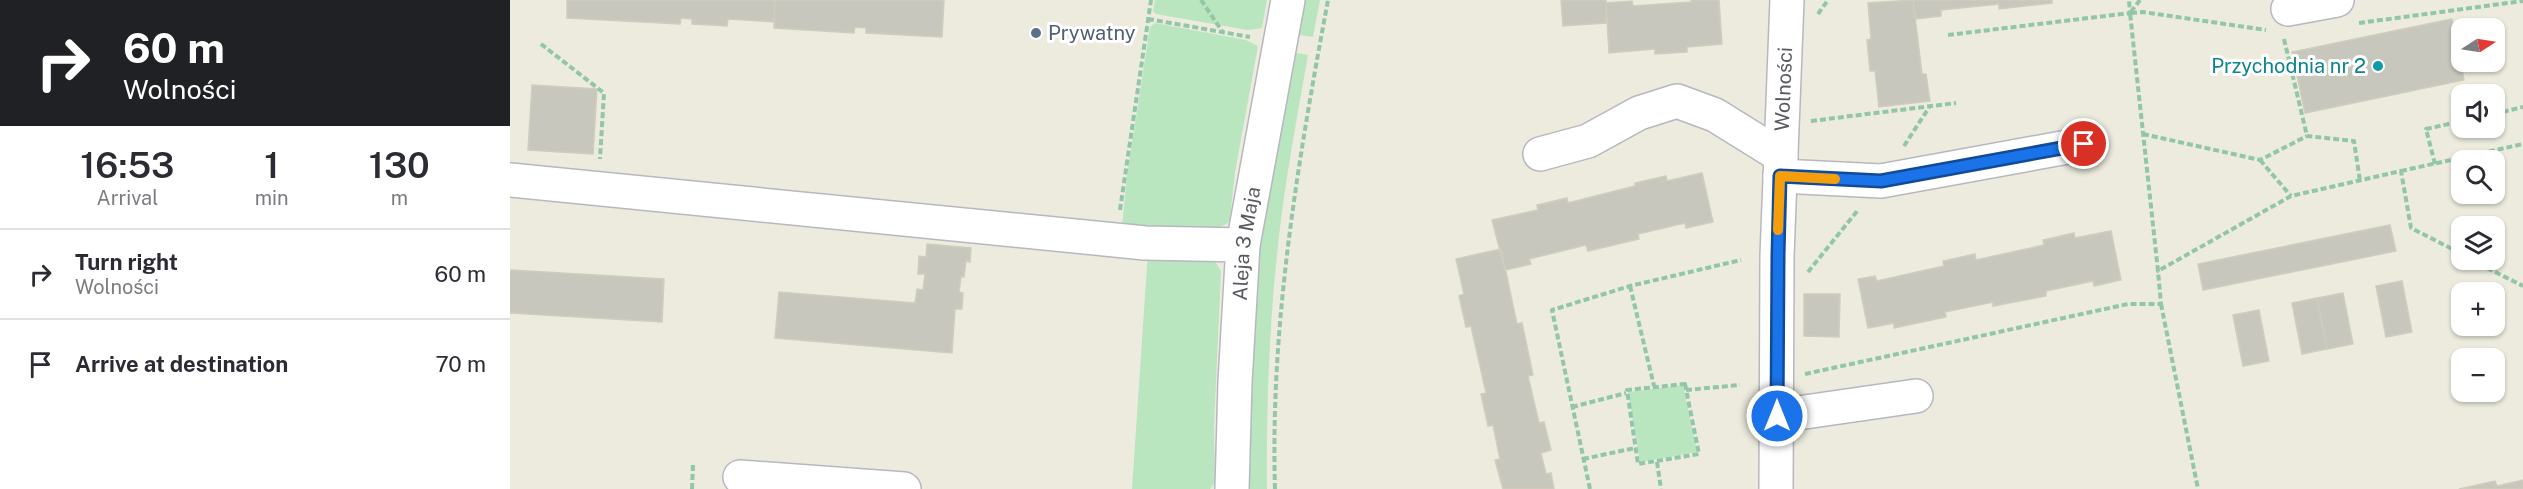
<!DOCTYPE html>
<meta charset="utf-8">
<style>
:root{--surface:#fff;--page:#f2f2f3;--text:#2b2b33;--muted:#7c7c81;--line:#e1e1e2}
body{margin:0;font-family:"Public Sans",sans-serif;background:var(--page);color:var(--text);height:100vh;display:flex;flex-direction:column;font-size:22px;white-space:nowrap}
*{box-sizing:border-box;margin:0}
p{font-size:20px;color:var(--muted)}
.icon{flex:none;width:33px;height:33px;fill:none;stroke:currentColor;stroke-width:2;stroke-linecap:round;stroke-linejoin:round}
.map{position:relative;flex:1;overflow:hidden}
.side{display:flex;flex-direction:column;background:var(--surface);width:510px}
.side>*{flex:none}
.top-card{background:#202124;color:#fff;overflow:hidden}
.needle{width:39px;rotate:78deg}
.tools{position:absolute;left:1941px;top:18px;display:grid;gap:12px}
.tools a{display:grid;place-items:center;width:54px;height:54px;border-radius:12px;background:var(--surface);box-shadow:0 2px 4px #0004;font-size:30px}
.pin{position:absolute;display:grid;place-items:center;width:51px;height:51px;color:#fff;margin:-26px;border:3px solid #fff;border-radius:50%;box-shadow:0 2px 6px #0007}
.me{position:absolute;width:66px;margin:-33px;rotate:0deg;stroke-linejoin:round;filter:drop-shadow(0 0 4px #0008)}
.turn{display:flex;align-items:center;gap:21px;height:126px;padding:0 24px;font-size:27px}
.turn .icon{width:78px;height:78px;stroke-width:2.5}
.turn b{display:block;font-size:42px;line-height:51px}
.eta{display:flex;justify-content:space-evenly;align-items:center;height:102px;text-align:center}
.eta b{font-size:36px;font-weight:600;line-height:42px}
ul{padding:0;list-style:none}
li{display:flex;align-items:center;gap:18px;height:90px;padding:0 24px;border-top:2px solid var(--line)}
li div{flex:1}
li b{display:block;font-size:22px}
li em{font-style:normal}
main{display:flex;flex:1;min-height:0}
.map>svg:first-child{display:block}
</style>
<main>
<section class="side">
<div class="top-card">
<div class="turn"><svg class="icon" aria-label="right" viewBox="0 0 24 24"><path d="M7 20v-9h11M14 6l5 5-5 5"/></svg><div><b>60 m</b>Wolności</div></div>
</div>
<div class="eta">
<div><b>16:53</b><p>Arrival</p></div>
<div><b>1</b><p>min</p></div>
<div><b>130</b><p>m</p></div>
</div>
<ul>
<li><svg class="icon" aria-label="right" viewBox="0 0 24 24"><path d="M7 20v-9h11M14 6l5 5-5 5"/></svg><div><b>Turn right</b><p>Wolności</p></div><em>60 m</em></li>
<li><svg class="icon" aria-label="arrive" viewBox="0 0 24 24"><path d="M6 21V4h12l-3 4 3 4H6"/></svg><div><b>Arrive at destination</b></div><em>70 m</em></li>
</ul>
</section>
<div class="map">
<svg width="2013" height="489" viewBox="0 0 2013 489">
<rect width="100%" height="100%" fill="#ecebde"/>
<path fill="#b9e5bf" d="M645 0H757L752 28 738 30 646 14 643 11Z
M790 0H810L803 37 783 34Z
M645 23 736 40 748 46 725 172 720 218 718 223 702 231 612 227 617 176 640 27Z
M781 52 798 55C789 107 779 159 772 212 760 304 756 396 757 489H739L738 415 747 263Z
M638 251 704 260 711 271 704 427 705 483 700 489H622Z
M1173 385 1187 452 1130 462 1118 392Z"/>
<path fill="#c8c7be" stroke="#d0cdbd" stroke-width="1.5" d="M57 0H265L264 22 218 19 217 26 182 24V19L171 18 170 24 57 18Z
M265 0H434L432 37 356 33V28L345 27 344 33 264 28Z
M1051 0H1096V23L1053 26Z
M1181 0H1209L1212 44 1177 47V52L1145 54V49L1099 53 1096 3 1122 1 1123 6 1181 2Z
M1403 0H1542V3L1489 9V4L1431 10V16L1406 19Z
M1403 0 1412 74H1416L1420 101 1369 107 1365 71H1360L1357 40 1361 39 1358 3Z
M1942 19 1954 80 1795 113 1782 52Z
M22 85 87 89 83 154 18 150Z
M1192 173 1203 222 1176 228 1175 223 1128 234 1129 239 1078 251 1076 245 1019 259 1021 264 995 270 982 220 1028 210 1027 205 1057 198 1058 203 1125 186V183L1156 176 1157 181Z
M1880 225 1886 251 1693 290 1688 264Z
M1601 231 1611 280 1584 286 1583 281 1536 291V296L1483 306V302L1435 312 1436 317 1384 328V323L1358 328 1348 279 1365 276 1367 281 1434 266 1433 261 1465 254 1466 260 1534 245 1533 240 1564 233 1565 238Z
M417 244 461 248 460 262 456 261 454 277H451L449 292 453 293 452 309H445L442 353 265 338 269 292 405 303 407 289 413 290 415 274H408L409 256 416 257Z
M991 249 1007 324 1012 323 1023 375 1018 376 1029 423 1034 422 1041 450 1031 453 1036 474 1041 473 1044 489H993L985 460 990 459 983 425 978 426 971 394 976 393 961 326 956 327 949 296 954 294 946 259Z
M0 270 154 279 152 322 0 313Z
M1892 281 1902 332 1876 337 1866 286Z
M1833 293 1843 344 1817 349 1807 298Z
M1294 294H1330L1329 337 1294 336Z
M1807 298 1817 349 1792 354 1782 303Z
M1749 310 1759 361 1733 366 1723 315Z
M2013 480V489H1949L1985 481 1987 486Z"/>
<g fill="none" stroke-linecap="round" stroke-linejoin="round">
<defs>
<g id="minor">
<path d="M1778 9 1827 0"/>
<path d="M1030 154 1078 141 1129 113 1167 101 1205 115 1271 156"/>
<path d="M1270 176 1371 181 1574 144"/>
<path d="M0 180 635 243 733 245"/>
<path d="M1267 416 1406 396"/>
<path d="M230 477 394 489"/>
<path id="s1" d="M722 489 725 382 733 245 778 0"/>
<path id="s2" d="M1266 489 1267 256 1277 0"/>
</g>
</defs>
<use href="#minor" stroke="#b7b8be" stroke-width="36"/>
<path stroke="#92c6a8" stroke-width="4" stroke-dasharray="6 3" stroke-linecap="butt" d="M691 0 712 31
M1630 0 1620 13 1648 271 1781 196 1891 171 1901 228 1952 254
M1621 13 1633 12 1756 30
M1308 14 1318 0
M638 19 740 37
M1849 23 2013 1
M1438 35 1620 13 1619 0
M1774 39 1797 136 1844 141 1850 181
M31 44 94 93 90 159
M1984 114 2013 107
M1301 121 1446 103
M1633 134 1750 160 1797 136
M1394 146 1420 106
M1750 160 1781 196
M1925 164 1916 129 1952 121
M1891 171 2013 144
M610 210 641 0
M1961 260 2013 286
M1298 272 1348 210
M1120 286 1144 386
M1651 304 1688 489
M1295 374 1618 304H1651L1648 271
M1175 384 1189 454 1128 464 1117 390Z
M1176 390 1230 385
M1062 407 1116 393
M1073 459 1125 448
M1147 462 1151 489
M182 489 183 465
M765 489C760 325 788 161 818 0
M1080 489 1042 310 1120 286 1231 260"/>
<use href="#minor" stroke="#fff" stroke-width="33"/>
</g>
<g fill="none" stroke-linecap="round" stroke-linejoin="round">
<defs>
<path id="route" d="M1267 416 1268 255 1270 176 1371 181 1574 144"/>
</defs>
<use href="#route" stroke="#114b97" stroke-width="15"/>
<use href="#route" stroke="#1a73e8" stroke-width="10"/>
<path stroke="#f59e0b" stroke-width="10" d="M1268 230 1270 176 1325 179"/>
</g>
<circle fill="#5c6f8a" stroke="#fff" stroke-width="2" cx="526" cy="33" r="6"/>
<circle fill="#0f9aa8" stroke="#fff" stroke-width="2" cx="1868" cy="66" r="6"/>
<g text-anchor="middle" stroke-width="6" stroke-linejoin="round" paint-order="stroke">
<g font-size="20" fill="#4e5e75" stroke="#fff" text-anchor="start">
<text x="538" y="40">Prywatny</text>
</g>
<g font-size="20" fill="#0d838f" stroke="#fff" text-anchor="end">
<text x="1856" y="73">Przychodnia nr 2</text>
</g>
<g font-size="20" fill="#585a60" stroke="#fff">
<text dy="7" stroke="none"><textPath href="#s2" startOffset="400">Wolności</textPath></text>
<text dy="7" stroke="none"><textPath href="#s1" startOffset="246">Aleja 3 Maja</textPath></text>
</g>
</g>
</svg>
<div class="tools">
<a><svg class="needle" viewBox="-14 -14 28 28"><path d="M0-13l5 13h-10z" fill="#e53935"/><path d="M0 13l5-13h-10z" fill="#7c7c81"/></svg></a>
<a><svg class="icon" aria-label="sound" viewBox="0 0 24 24"><path d="M4 9h4l5-4v14l-5-4H4zM17 9q2 3 0 6"/></svg></a>
<a><svg class="icon" aria-label="search" viewBox="0 0 24 24"><circle cx="10" cy="10" r="6"/><path d="M15 15l6 6"/></svg></a>
<a><svg class="icon" aria-label="layers" viewBox="0 0 24 24"><path d="M12 4l9 5-9 5-9-5zM3 14l9 5 9-5"/></svg></a>
<a>+</a>
<a>−</a>
</div>
<div class="pin" style="left:1574px;top:144px;background:#d93025"><svg class="icon" aria-label="arrive" viewBox="0 0 24 24"><path d="M6 21V4h12l-3 4 3 4H6"/></svg></div>
<svg class="me" style="left:1267px;top:416px" viewBox="-20 -20 40 40"><circle r="17" fill="#1a73e8" stroke="#fff" stroke-width="3"/><path d="M0-11L8 9 0 5-8 9z" fill="#fff"/></svg>
</div>
</main>
